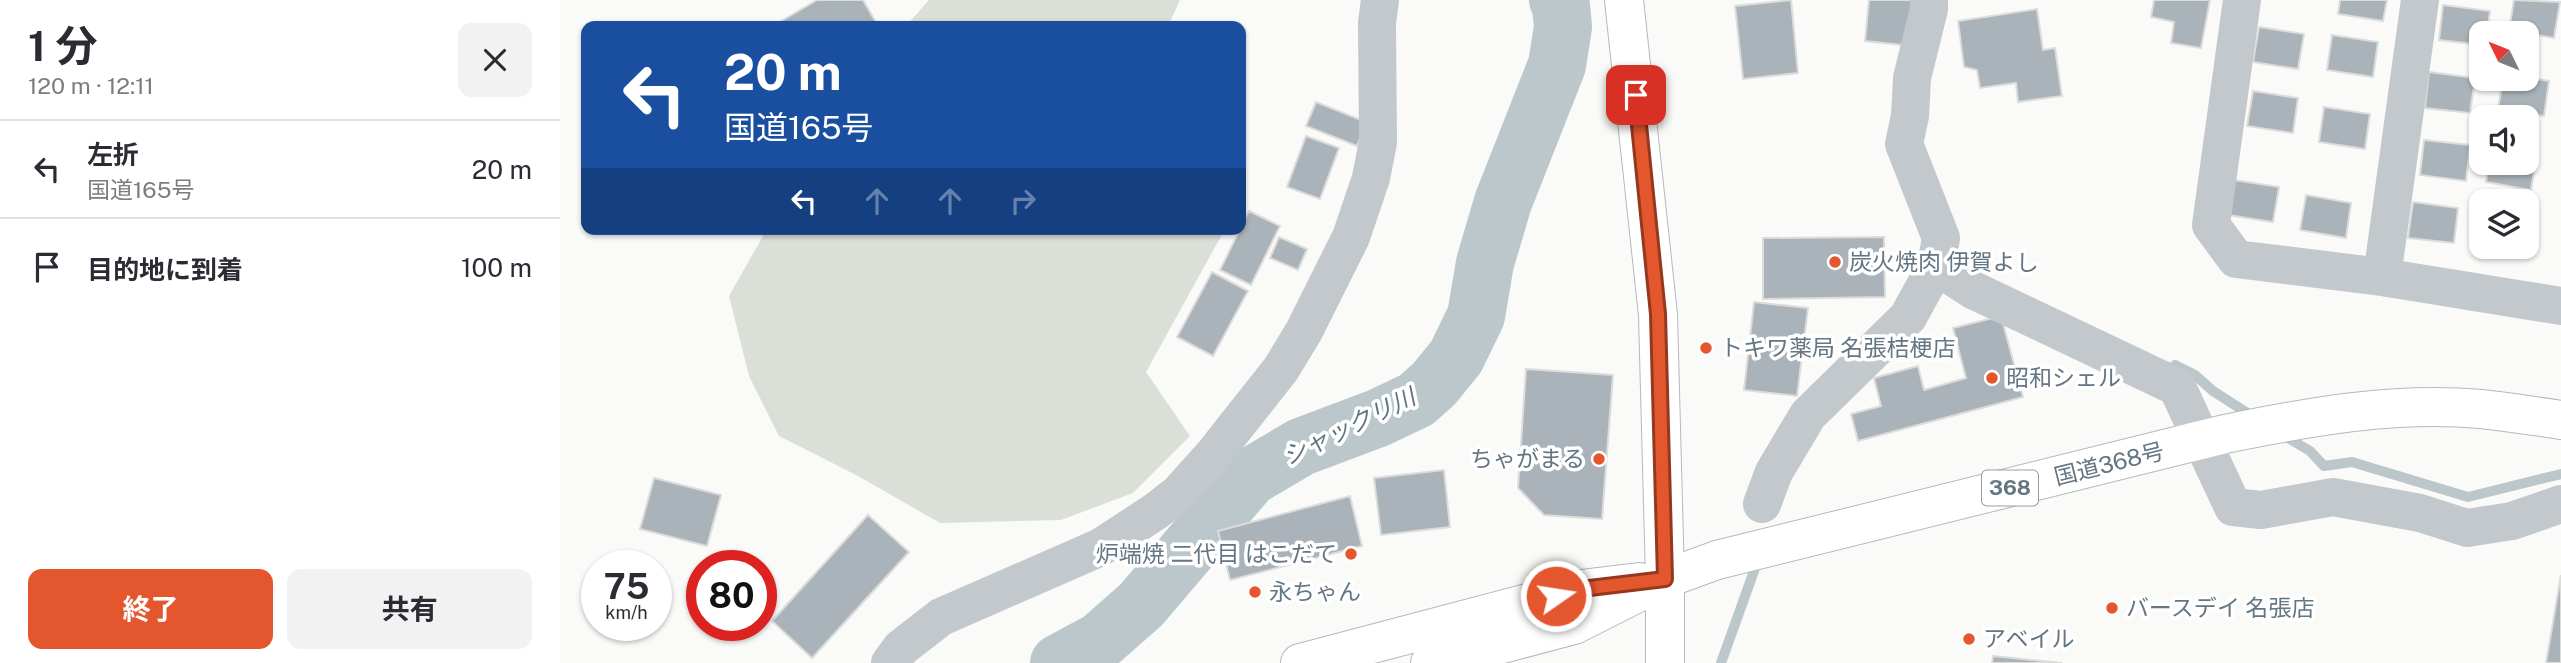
<!DOCTYPE html>
<html lang="ja">
<meta charset="utf-8">
<style>
:root{--surface:#fff;--page:#f2f2f3;--text:#2b2b33;--muted:#7c7c81;--line:#e1e1e2;--accent:#e4572e}
body{margin:0;font-family:"Public Sans","Noto Sans JP",sans-serif;background:var(--page);color:var(--text);height:100vh;display:flex;flex-direction:column;font-size:26px;white-space:nowrap}
*{box-sizing:border-box;margin:0}
p{font-size:23px;color:var(--muted)}
.icon{flex:none;width:38px;height:38px;fill:none;stroke:currentColor;stroke-width:2;stroke-linecap:round;stroke-linejoin:round}
.map{position:relative;flex:1;overflow:hidden}
.side{display:flex;flex-direction:column;background:var(--surface);width:560px}
.side>*{flex:none}
.top-card{position:absolute;left:21px;top:21px;width:665px;height:214px;border-radius:14px;box-shadow:0 2px 5px #0004;background:#1a4fa0;color:#fff;overflow:hidden}
.needle{width:46px;rotate:313deg}
.buttons{position:absolute;left:1909px;top:21px;display:grid;gap:14px}
.buttons a{display:grid;place-items:center;width:70px;height:70px;border-radius:14px;background:var(--surface);box-shadow:0 2px 5px #0004;font-size:35px}
.speed{position:absolute;left:21px;top:550px;display:flex;gap:14px;font-size:35px;font-weight:700;text-align:center}
.speed>*{display:grid;place-content:center;width:91px;height:91px;border-radius:50%;background:var(--surface);box-shadow:0 2px 5px #0004;line-height:1}
.speed small{font-size:18px;font-weight:400}
.speed .limit{border:10px solid #d22;background:#fff;color:#111}
.pin{position:absolute;display:grid;place-items:center;width:60px;height:60px;color:#fff;margin:-30px;border-radius:14px;box-shadow:0 4px 10px #0006}
.me{position:absolute;width:77px;margin:-38px;rotate:77deg;stroke-linejoin:round;filter:drop-shadow(0 0 5px #0008)}
.turn{display:flex;align-items:center;gap:24px;height:147px;padding:0 28px;font-size:32px}
.turn .icon{width:91px;height:91px;stroke-width:2.5}
.turn b{display:block;font-size:49px;line-height:60px}
.lanes{display:flex;align-items:center;height:66px;padding:0 28px;background:#0003;justify-content:center;gap:35px;direction:ltr}
.lanes .off{opacity:.35}
.round{display:grid;place-items:center;flex:none;width:74px;height:74px;border-radius:14px;background:var(--page)}
.head{display:flex;align-items:center;justify-content:space-between;height:119px;padding:0 28px}
h1{font-size:42px;font-weight:700;line-height:52px}
.action{display:flex;gap:14px;margin-top:auto;padding:14px 28px}
.action a{flex:1;height:80px;border-radius:14px;background:var(--accent);color:#fff;font-size:28px;font-weight:700;line-height:80px;text-align:center}
.action a+a{background:var(--page);color:var(--text)}
ul{padding:0;list-style:none}
li{display:flex;align-items:center;gap:21px;height:98px;padding:0 28px;border-top:2px solid var(--line)}
li div{flex:1}
li b{display:block;font-size:26px}
li em{font-style:normal}
main{display:flex;flex:1;min-height:0}
.map>svg:first-child{display:block}
</style>
<main>
<section class="side">
<div class="head"><div><h1>1 分</h1><p>120 m · 12:11</p></div><a class="round"><svg class="icon" aria-label="close" viewBox="0 0 24 24"><path d="M6 6l12 12M18 6L6 18"/></svg></a></div>
<ul>
<li><svg class="icon" aria-label="left" viewBox="0 0 24 24"><path d="M17 20v-9H6M10 6l-5 5 5 5"/></svg><div><b>左折</b><p>国道165号</p></div><em>20 m</em></li>
<li><svg class="icon" aria-label="arrive" viewBox="0 0 24 24"><path d="M6 21V4h12l-3 4 3 4H6"/></svg><div><b>目的地に到着</b></div><em>100 m</em></li>
</ul>
<div class="action"><a>終了</a><a>共有</a></div>
</section>
<div class="map">
<svg width="2001" height="663" viewBox="0 0 2001 663">
<rect width="100%" height="100%" fill="#fafaf8"/>
<path fill="#dadfd7" d="M369 0H620L608 26H346Z
M207 229H665L586 372 630 436 573 493 501 520 380 523 298 476 219 436 189 376 169 296Z"/>
<g fill="none" stroke-linecap="round" stroke-linejoin="round">
<path stroke="#bbc7cb" stroke-width="10" d="M1615 365 1635 375 1653 391 1695 418
M1723 435 1750 451 1764 466 1792 462 1908 497 2001 474
M1161 663 1198 560"/>
<path stroke="#bbc7cb" stroke-width="58" d="M499 663 540 641 581 605 690 477 741 447 818 418 856 400 874 384 896 357 916 316 925 263 943 202 997 65 1003 27 1001 6 998 0"/>
</g>
<path fill="#aab3b9" stroke="#dcdcda" stroke-width="2" d="M257 0H303L318 26H213Z
M1231 0 1238 73 1183 79 1175 6Z
M1309 0H1357L1352 46 1305 41Z
M1594 0H1650L1641 48 1611 43 1614 22 1591 17Z
M1780 0H1827L1823 21 1778 14Z
M1954 0 2000 2 1994 38 1949 30Z
M1883 5 1930 11 1927 33H1922V45L1879 40Z
M1477 9 1483 50 1495 48 1502 96 1458 102 1456 83 1420 88 1417 70 1404 67 1398 21Z
M1699 27 1744 34 1738 69 1693 62Z
M1772 35 1818 42 1813 77 1767 70Z
M1869 72 1915 78 1910 113 1865 108Z
M1967 77 1989 81 1984 116 1938 109 1943 79Z
M1693 91 1738 98 1733 133 1687 126Z
M756 102 806 122 797 146 746 126Z
M1764 107 1810 114 1805 149 1759 142Z
M746 136 779 148 760 199 727 187Z
M1864 140 1910 145 1906 181 1860 175Z
M1967 152 1977 154 1971 190 1926 182 1929 163H1967Z
M1674 180 1719 187 1713 222 1668 215Z
M1746 195 1791 203 1786 238 1740 230Z
M1853 202 1898 208 1894 243 1848 238Z
M1918 209 1922 210V246L1912 244Z
M689 211 720 226 691 285 660 270Z
M719 237 747 249 738 270 710 258Z
M1324 237 1325 297 1203 299V238Z
M1927 247H1959L1958 252Z
M652 272 688 291 653 356 617 337Z
M1194 302 1248 308 1237 396 1184 390Z
M1441 316 1463 397 1298 441 1291 414 1321 406 1314 378 1358 366 1364 390 1406 378 1393 328Z
M966 369 1053 375 1042 519 984 515 958 488Z
M884 470 890 527 821 535 814 478Z
M94 478 161 495 147 546 80 529Z
M790 496 802 546 670 580 658 531Z
M308 515 349 552 252 658 212 621Z
M2001 575V663H1986Z
M1433 656 1502 663H1432Z"/>
<g fill="none" stroke-linecap="round" stroke-linejoin="round">
<defs>
<path id="highway" d="M1064 0 1098 315 1105 579V663
M740 663 1021 589 1079 582
M870 663 1014 625 1105 579 1157 560 1665 434C1748 417 1836 401 1921 409 1948 412 1975 416 2001 420"/>
</defs>
<use href="#highway" stroke="#b4b9bd" stroke-width="40"/>
<path stroke="#c3c8cc" stroke-width="38" d="M1682 0 1651 225 1676 259 1822 277 2001 306
M1376 266 1413 290 1617 387 1673 507 1701 510 1773 497 1860 513 1907 528 1952 521 2001 504
M1822 277 1860 0
M1202 504 1214 472 1248 415 1348 317 1376 266 1381 238 1344 144 1350 116 1352 78 1369 9V0
M330 663 341 648 381 617 541 547 596 511 619 493 653 455 721 369 744 331 791 237 811 178 818 142 817 23 820 0"/>
<use href="#highway" stroke="#fff" stroke-width="38"/>
</g>
<g fill="none" stroke-linecap="round" stroke-linejoin="round">
<defs>
<path id="route" d="M996 596 1021 589 1105 579 1098 314 1076 95"/>
</defs>
<use href="#route" stroke="#94391e" stroke-width="18"/>
<use href="#route" stroke="#e4572e" stroke-width="12"/>
</g>
<g fill="#e4572e" stroke="#fff" stroke-width="2.5">
<circle cx="1275" cy="262" r="7"/>
<circle cx="1146" cy="348" r="7"/>
<circle cx="1432" cy="378" r="7"/>
<circle cx="1039" cy="459" r="7"/>
<circle cx="791" cy="554" r="7"/>
<circle cx="695" cy="592" r="7"/>
<circle cx="1552" cy="608" r="7"/>
<circle cx="1409" cy="639" r="7"/>
</g>
<g text-anchor="middle" stroke-width="7" stroke-linejoin="round" paint-order="stroke">
<rect fill="#fff" stroke="#939fa8" stroke-width="2" x="1422" y="470.5" width="56" height="35" rx="5"/>
<g font-size="21" font-weight="bold" fill="#657683">
<text x="1450" y="495">368</text>
</g>
<g font-size="23" fill="#657683" stroke="#fff" text-anchor="start">
<text x="1289" y="270">炭火焼肉 伊賀よし</text>
<text x="1160" y="356">トキワ薬局 名張桔梗店</text>
<text x="1446" y="386">昭和シェル</text>
<text x="1025" y="467" text-anchor="end">ちゃがまる</text>
<text x="777" y="562" text-anchor="end">炉端焼 二代目 はこだて</text>
<text x="709" y="600">永ちゃん</text>
<text x="1566" y="616">バースデイ 名張店</text>
<text x="1423" y="647">アベイル</text>
</g>
<g font-size="23" fill="#657683" stroke="#fff">
<text transform="translate(1549 464) rotate(-14)" y="8">国道368号</text>
</g>
<g font-size="24" font-style="italic" fill="#60757c" stroke="#fff">
<text transform="translate(789 427) rotate(-26)" y="8">シャックリ川</text>
</g>
</g>
</svg>
<div class="buttons">
<a><svg class="needle" viewBox="-14 -14 28 28"><path d="M0-13l5 13h-10z" fill="#e53935"/><path d="M0 13l5-13h-10z" fill="#7c7c81"/></svg></a>
<a><svg class="icon" aria-label="sound" viewBox="0 0 24 24"><path d="M4 9h4l5-4v14l-5-4H4zM17 9q2 3 0 6"/></svg></a>
<a><svg class="icon" aria-label="layers" viewBox="0 0 24 24"><path d="M12 4l9 5-9 5-9-5zM3 14l9 5 9-5"/></svg></a>
</div>
<div class="speed"><div>75<small>km/h</small></div><div class="limit">80</div></div>
<div class="pin" style="left:1076px;top:95px;background:#d93025"><svg class="icon" aria-label="arrive" viewBox="0 0 24 24"><path d="M6 21V4h12l-3 4 3 4H6"/></svg></div>
<svg class="me" style="left:996px;top:596px" viewBox="-20 -20 40 40"><circle r="17" fill="#e4572e" stroke="#fff" stroke-width="3"/><path d="M0-11L8 9 0 5-8 9z" fill="#fff"/></svg>
<div class="top-card">
<div class="turn"><svg class="icon" aria-label="left" viewBox="0 0 24 24"><path d="M17 20v-9H6M10 6l-5 5 5 5"/></svg><div><b>20 m</b>国道165号</div></div>
<div class="lanes"><svg class="icon" aria-label="left" viewBox="0 0 24 24"><path d="M17 20v-9H6M10 6l-5 5 5 5"/></svg><svg class="icon off" aria-label="ahead" viewBox="0 0 24 24"><path d="M12 20V5M6 11l6-6 6 6"/></svg><svg class="icon off" aria-label="ahead" viewBox="0 0 24 24"><path d="M12 20V5M6 11l6-6 6 6"/></svg><svg class="icon off" aria-label="right" viewBox="0 0 24 24"><path d="M7 20v-9h11M14 6l5 5-5 5"/></svg></div>
</div>
</div>
</main>
